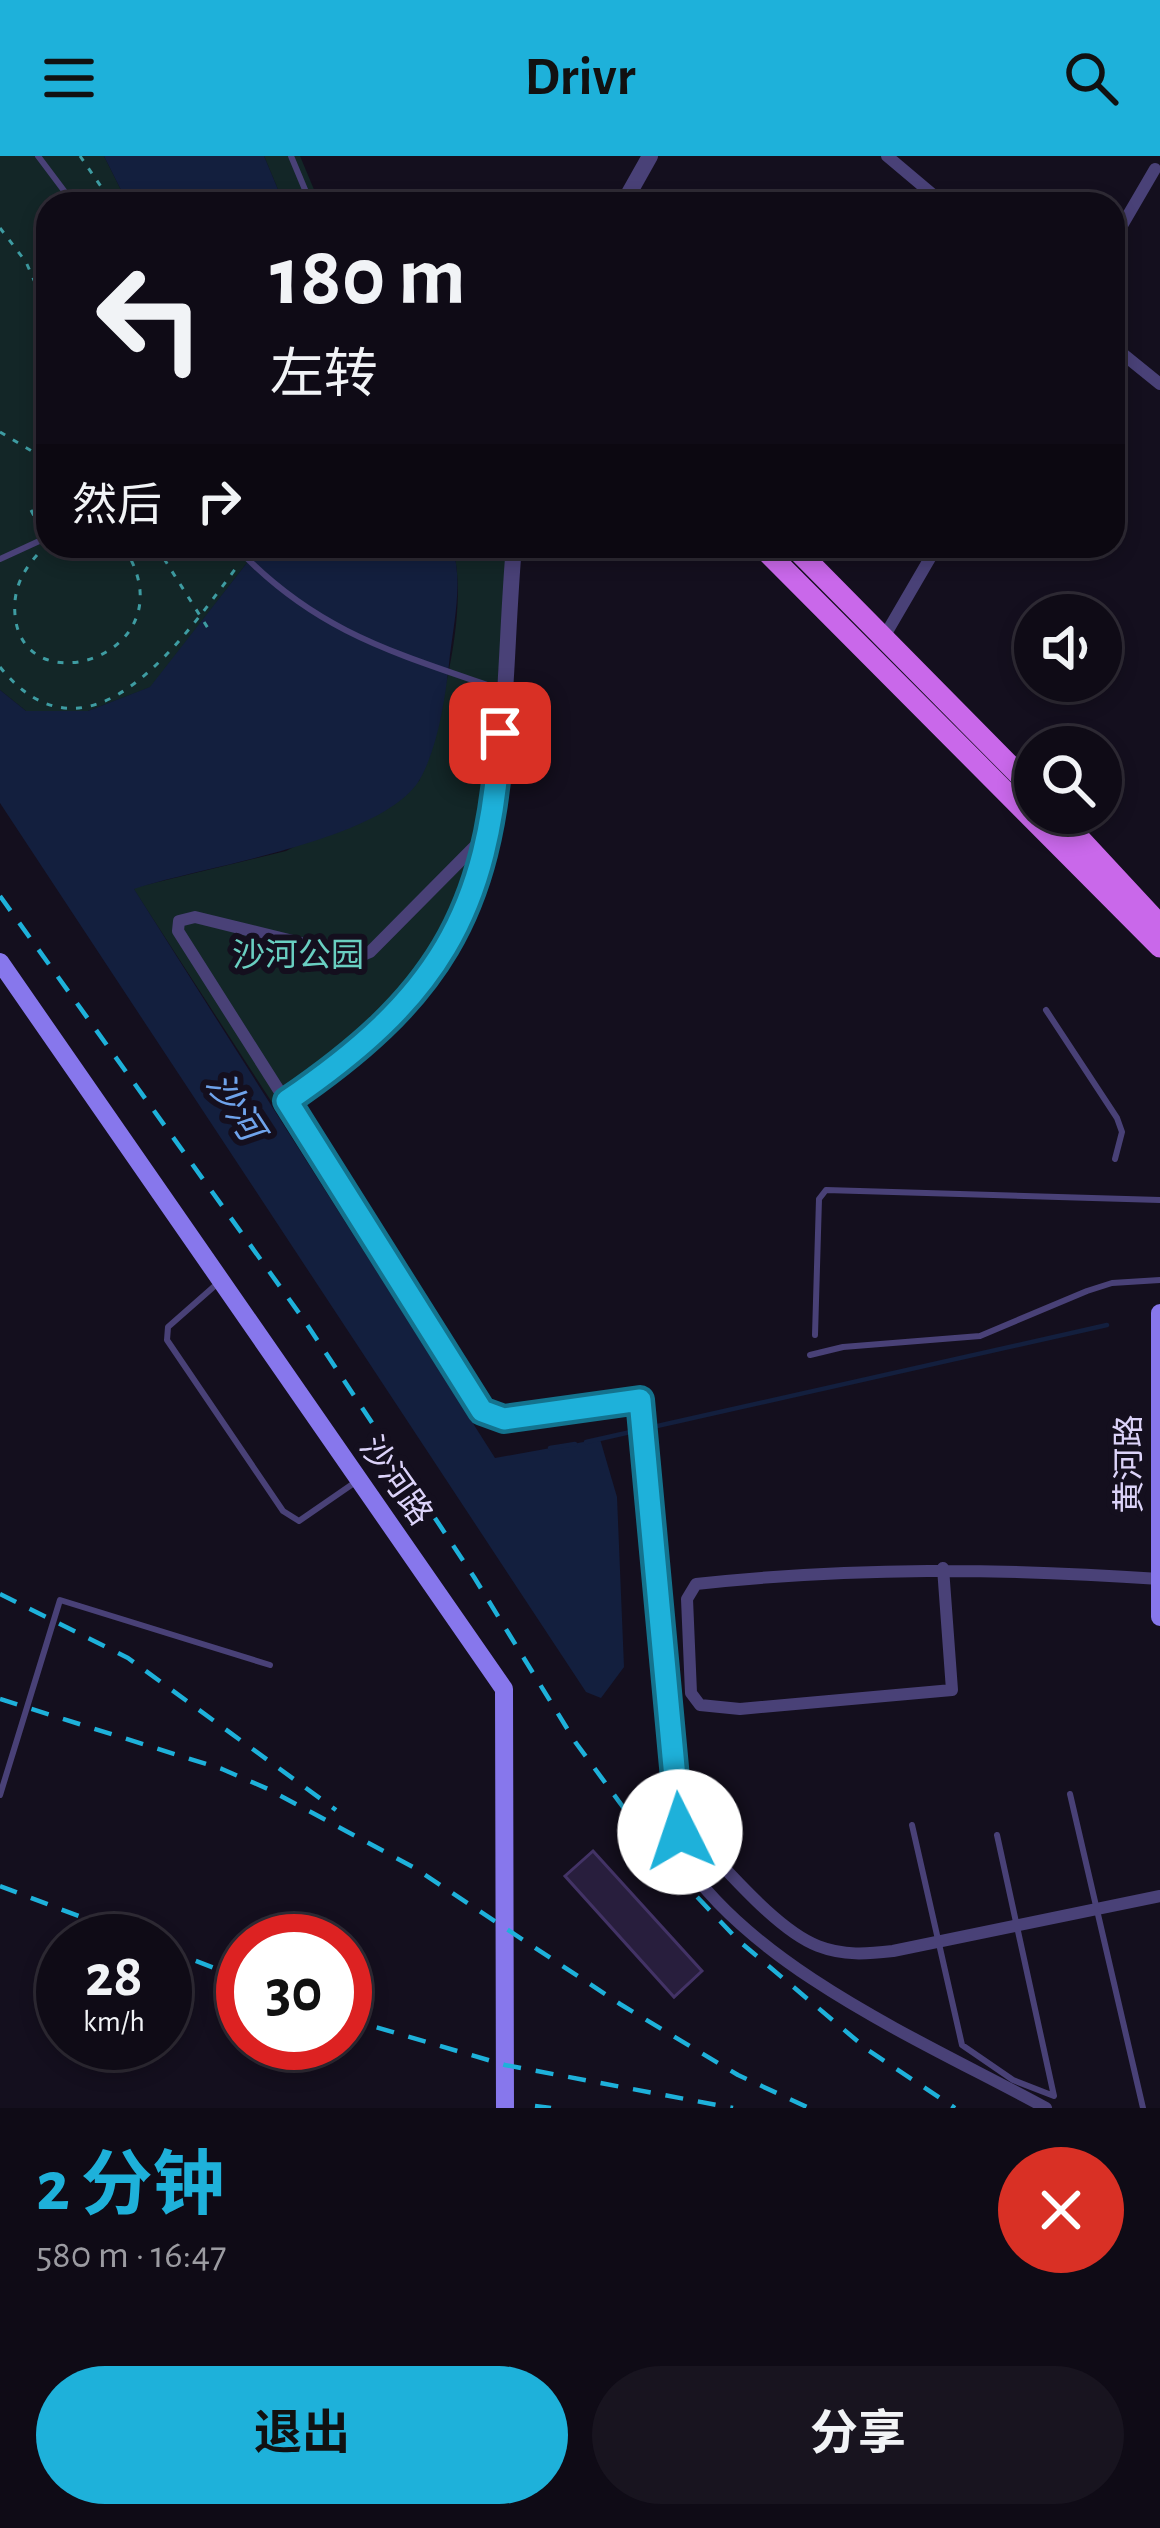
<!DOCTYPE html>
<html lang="zh">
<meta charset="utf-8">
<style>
:root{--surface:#0f0b16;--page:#18141f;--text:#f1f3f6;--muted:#9b9ba1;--line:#2f2b35;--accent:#1eb1da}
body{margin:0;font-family:"Alegreya Sans","Noto Sans SC",sans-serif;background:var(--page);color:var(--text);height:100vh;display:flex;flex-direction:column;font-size:45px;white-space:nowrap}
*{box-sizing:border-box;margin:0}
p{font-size:39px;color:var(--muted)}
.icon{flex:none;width:66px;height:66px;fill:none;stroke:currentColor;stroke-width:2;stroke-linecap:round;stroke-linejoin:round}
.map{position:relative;height:1952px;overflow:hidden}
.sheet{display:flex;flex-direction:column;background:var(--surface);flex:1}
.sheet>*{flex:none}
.hud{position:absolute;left:36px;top:36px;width:1089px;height:366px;border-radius:36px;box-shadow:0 6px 18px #0003,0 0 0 3px var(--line);background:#0f0b16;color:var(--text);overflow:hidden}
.buttons{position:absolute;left:1014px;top:438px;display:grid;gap:24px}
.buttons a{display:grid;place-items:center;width:108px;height:108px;border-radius:50%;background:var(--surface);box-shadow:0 6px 18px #0003,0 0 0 3px var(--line);font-size:60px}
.speed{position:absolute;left:36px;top:1758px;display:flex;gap:24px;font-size:60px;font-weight:700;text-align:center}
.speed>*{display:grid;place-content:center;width:156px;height:156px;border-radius:50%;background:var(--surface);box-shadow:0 6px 18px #0003,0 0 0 3px var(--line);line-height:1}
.speed small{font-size:30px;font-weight:400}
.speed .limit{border:18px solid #d22;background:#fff;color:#111}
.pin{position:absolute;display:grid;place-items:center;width:102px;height:102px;color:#fff;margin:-51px;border-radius:24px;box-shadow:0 6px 18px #0006}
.me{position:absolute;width:132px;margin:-66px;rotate:356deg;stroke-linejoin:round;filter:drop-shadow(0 0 9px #0008)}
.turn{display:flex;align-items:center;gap:42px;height:252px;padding:0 36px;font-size:54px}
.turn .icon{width:156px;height:156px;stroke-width:2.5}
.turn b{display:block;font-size:84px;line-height:102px}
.then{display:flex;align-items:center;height:114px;padding:0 36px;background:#0003;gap:24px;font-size:45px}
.round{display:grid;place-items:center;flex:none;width:126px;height:126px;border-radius:63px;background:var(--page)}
.summary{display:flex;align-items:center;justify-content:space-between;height:204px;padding:0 36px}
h1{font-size:72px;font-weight:700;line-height:90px;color:var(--accent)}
.button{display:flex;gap:24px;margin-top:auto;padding:24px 36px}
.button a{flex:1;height:138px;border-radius:72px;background:var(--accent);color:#111;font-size:48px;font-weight:700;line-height:138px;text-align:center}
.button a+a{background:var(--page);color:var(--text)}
header{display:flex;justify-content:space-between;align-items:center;height:156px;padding:0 36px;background:var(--accent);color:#111;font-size:54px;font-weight:700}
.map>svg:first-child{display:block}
</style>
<header><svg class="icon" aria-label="menu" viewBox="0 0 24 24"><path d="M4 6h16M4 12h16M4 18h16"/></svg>Drivr<svg class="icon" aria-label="search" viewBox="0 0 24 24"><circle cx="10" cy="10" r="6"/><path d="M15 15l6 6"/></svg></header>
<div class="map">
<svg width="1160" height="1952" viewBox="0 0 1160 1952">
<rect width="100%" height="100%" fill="#140f1e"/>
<path fill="#132627" d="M0 0H104L128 48H48V390H260L151 531 88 555H26L0 534Z
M264 0H300L320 48H284Z
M452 390H512C505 454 498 518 492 581 486 636 483 692 463 743 428 834 349 895 273 948L133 732 286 695 419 625C439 563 471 453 452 390Z"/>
<path fill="#131f3e" d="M104 0H264L284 48H128Z
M260 390H452C464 427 453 469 449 508 445 543 438 591 420 623 383 686 201 710 134 733L495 1302 600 1283 617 1341 624 1511 601 1542 586 1536 0 647V534L26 555H88L150 531Z"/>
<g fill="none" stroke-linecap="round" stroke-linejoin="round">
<path stroke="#131f3e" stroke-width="4.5" d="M586 1286 1107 1169
M550 1292 575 1288"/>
</g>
<path fill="#281e3d" stroke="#433366" stroke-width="3" d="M593 1695 702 1815 674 1841 565 1720Z"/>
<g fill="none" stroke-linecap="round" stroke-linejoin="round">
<path stroke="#3e9ca2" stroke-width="3" stroke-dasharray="6 9" stroke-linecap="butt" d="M80 0 113 48
M0 72 26 106 48 156
M0 276 35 297 48 324
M31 354 41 374
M37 399C21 417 13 435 15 459 23 553 194 497 123 390
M0 511C90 623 185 480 239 408"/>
<path stroke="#494177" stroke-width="6" d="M38 0 74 48
M291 0 311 48
M0 403 48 381
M1046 854 1117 962 1122 976 1115 1003
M218 1127 168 1171 167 1184 283 1355 299 1365 357 1325
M815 1179 819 1043 826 1034 1160 1044
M810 1199 843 1191 980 1180 1087 1135 1112 1127 1160 1124
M1070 1638 1143 1952
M0 1639 60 1444 270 1509
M912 1669 962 1889 1013 1924 1054 1940 997 1679"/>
<path stroke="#494177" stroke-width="12" d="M887 0 944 48
M1113 85 1155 13
M1113 190 1160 228
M884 481 937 390
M485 680 370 796 358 801 195 761 179 765 178 775 482 1255 504 1263 640 1244 682 1702C756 1815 929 1888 1046 1952
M943 1412 952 1534 740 1553 700 1549 691 1537 687 1443 696 1428C852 1411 1003 1412 1160 1423
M683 1660 691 1677C724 1710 776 1774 818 1790 844 1800 867 1798 893 1795L1160 1740"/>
<path stroke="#494177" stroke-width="16" d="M623 48 650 0
M287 945C322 921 360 899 390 868 517 733 499 561 514 390"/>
<path stroke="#8777ec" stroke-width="18" d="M0 806 504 1533 505 1952
M1160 1157V1461"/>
<path stroke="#c968ea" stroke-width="21" d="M761 390 1160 791
M793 390 1035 635
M1056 657 1160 769"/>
<path stroke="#1eb1da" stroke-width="4.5" stroke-dasharray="18 15" stroke-linecap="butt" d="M0 740 304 1164 474 1421 576 1587 662 1704 739 1785 868 1894 955 1952
M0 1438 128 1502 336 1654
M0 1543 222 1613 268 1633 413 1711 620 1848 738 1919 809 1952
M0 1730 144 1785
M165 1793 243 1823
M345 1862 505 1909 733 1952
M535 1950 551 1952"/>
<path stroke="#3e9ca2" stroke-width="3" stroke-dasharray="6 9" stroke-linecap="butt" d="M156 390 211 477"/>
<path stroke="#494177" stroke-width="6" d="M235 390C315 476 395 497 502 534"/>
</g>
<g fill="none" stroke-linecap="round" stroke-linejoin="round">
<defs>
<path id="route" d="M500 577C490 759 435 844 287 945L482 1255 504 1263 640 1244 680 1676"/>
</defs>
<use href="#route" stroke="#14738e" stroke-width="30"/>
<use href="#route" stroke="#1eb1da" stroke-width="21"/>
</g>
<g text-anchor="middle" stroke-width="12" stroke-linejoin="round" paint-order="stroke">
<g font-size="33" fill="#69cfc1" stroke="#140f1e">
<text x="298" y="810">沙河公园</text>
</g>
<g font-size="33" fill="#dcd3f9" stroke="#140f1e">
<text transform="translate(1128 1308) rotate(-90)" y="12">黄河路</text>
<text transform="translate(397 1324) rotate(55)" y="12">沙河路</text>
</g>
<g font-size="36" font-style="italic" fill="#6fa3eb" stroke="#140f1e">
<text transform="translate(236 950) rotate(57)" y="13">沙河</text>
</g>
</g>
</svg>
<div class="buttons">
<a><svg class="icon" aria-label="sound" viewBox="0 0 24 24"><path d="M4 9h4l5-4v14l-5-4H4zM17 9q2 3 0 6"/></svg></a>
<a><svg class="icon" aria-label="search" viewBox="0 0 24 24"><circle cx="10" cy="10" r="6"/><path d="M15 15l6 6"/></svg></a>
</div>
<div class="speed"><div>28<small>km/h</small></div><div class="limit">30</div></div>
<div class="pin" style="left:500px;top:577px;background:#d93025"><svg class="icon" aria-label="arrive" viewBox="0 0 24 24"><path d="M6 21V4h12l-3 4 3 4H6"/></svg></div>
<svg class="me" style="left:680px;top:1676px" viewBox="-20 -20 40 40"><circle r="19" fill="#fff"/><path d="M0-13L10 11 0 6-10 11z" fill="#1eb1da"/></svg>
<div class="hud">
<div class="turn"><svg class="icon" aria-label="left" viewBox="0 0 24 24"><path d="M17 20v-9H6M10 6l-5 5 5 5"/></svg><div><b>180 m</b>左转</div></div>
<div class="then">然后<svg class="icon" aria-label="right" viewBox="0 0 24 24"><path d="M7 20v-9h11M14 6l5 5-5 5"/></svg></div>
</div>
</div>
<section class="sheet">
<div class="summary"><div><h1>2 分钟</h1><p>580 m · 16:47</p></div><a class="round" style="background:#d93025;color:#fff"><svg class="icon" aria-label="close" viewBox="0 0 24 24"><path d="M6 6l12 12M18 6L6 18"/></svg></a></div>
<div class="button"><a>退出</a><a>分享</a></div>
</section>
